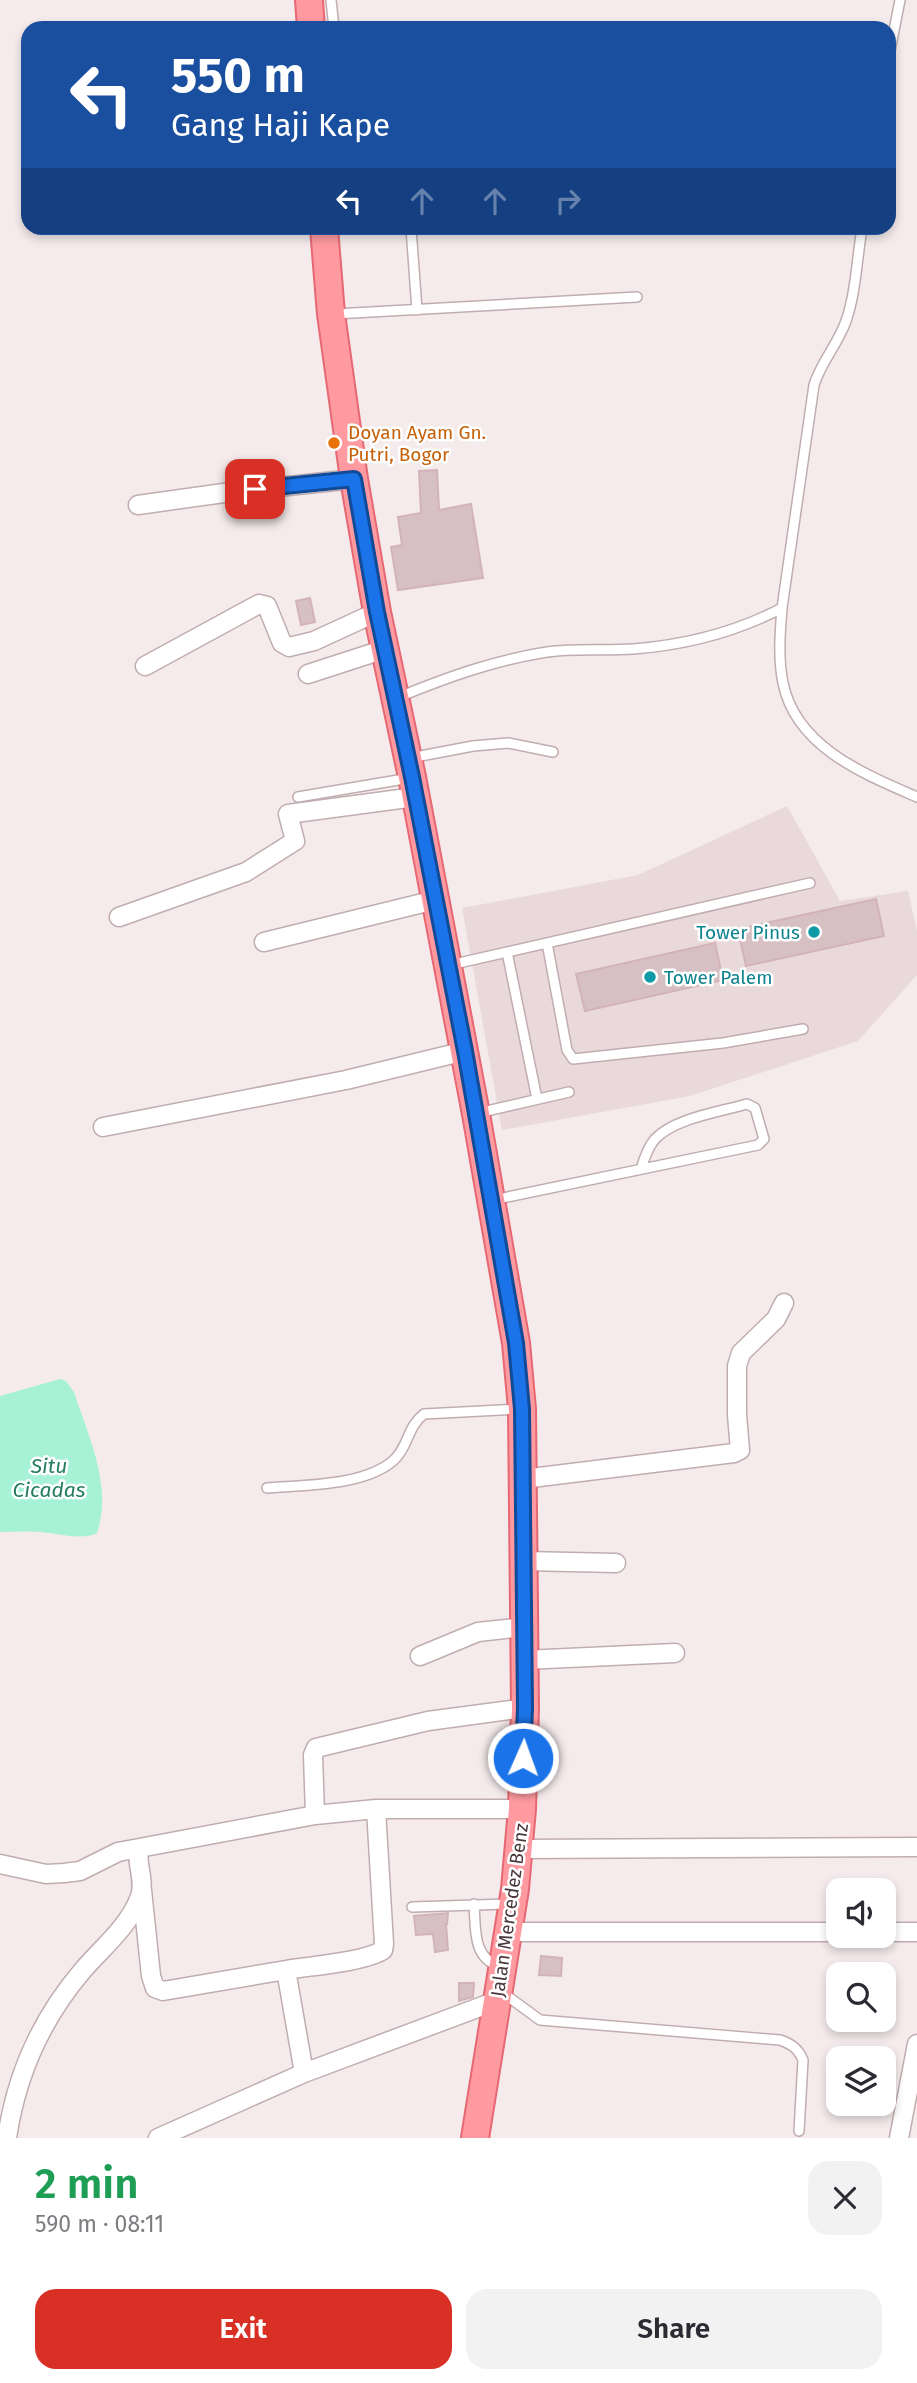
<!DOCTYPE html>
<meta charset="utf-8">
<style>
:root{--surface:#fff;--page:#f2f2f3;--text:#2b2b33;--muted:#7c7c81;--accent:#d93025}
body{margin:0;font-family:"Fira Sans",sans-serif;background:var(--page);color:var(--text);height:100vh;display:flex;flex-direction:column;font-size:26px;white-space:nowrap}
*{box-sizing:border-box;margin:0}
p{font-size:23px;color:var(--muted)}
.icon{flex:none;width:38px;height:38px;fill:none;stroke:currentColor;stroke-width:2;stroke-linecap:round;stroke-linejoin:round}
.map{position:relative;height:2138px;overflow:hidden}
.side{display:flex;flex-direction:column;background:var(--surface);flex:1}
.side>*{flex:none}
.hud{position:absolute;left:21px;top:21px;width:875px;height:214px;border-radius:21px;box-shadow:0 4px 10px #0003;background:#1a4fa0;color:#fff;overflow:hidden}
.tools{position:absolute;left:826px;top:1878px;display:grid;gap:14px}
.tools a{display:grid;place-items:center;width:70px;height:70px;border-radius:14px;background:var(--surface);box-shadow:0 4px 10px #0003;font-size:35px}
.pin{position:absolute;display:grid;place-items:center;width:60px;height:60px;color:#fff;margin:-30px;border-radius:14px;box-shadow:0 4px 10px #0006}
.me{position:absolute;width:77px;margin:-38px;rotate:2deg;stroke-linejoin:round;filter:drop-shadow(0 0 5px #0008)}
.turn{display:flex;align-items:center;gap:24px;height:147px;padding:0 35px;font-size:32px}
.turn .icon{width:91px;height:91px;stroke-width:2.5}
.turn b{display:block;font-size:49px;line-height:60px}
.lanes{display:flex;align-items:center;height:66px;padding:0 35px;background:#0003;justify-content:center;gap:35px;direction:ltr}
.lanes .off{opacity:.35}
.round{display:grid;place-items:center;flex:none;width:74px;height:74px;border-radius:21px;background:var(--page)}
.headline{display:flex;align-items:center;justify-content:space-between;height:119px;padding:0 35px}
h1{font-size:42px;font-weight:600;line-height:52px;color:#1e9e55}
.cta{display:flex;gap:14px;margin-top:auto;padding:14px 35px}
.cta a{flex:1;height:80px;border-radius:21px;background:var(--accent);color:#fff;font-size:28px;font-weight:600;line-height:80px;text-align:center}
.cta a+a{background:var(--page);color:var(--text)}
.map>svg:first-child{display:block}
</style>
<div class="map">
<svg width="917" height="2138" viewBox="0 0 917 2138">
<rect width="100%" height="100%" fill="#f5ebec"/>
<path fill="#e9d9da" d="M787 806 840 901 908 891 917 931V975L858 1041 690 1096 502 1130 462 908 638 875Z"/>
<path fill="#a7f2d6" d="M60 1379 66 1381 74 1392C88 1436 113 1486 97 1533 80 1541 58 1533 40 1532 27 1531 13 1532 0 1532V1396Z"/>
<path fill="#d7c0c4" stroke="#d2b3b8" stroke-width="2" d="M437 470 439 510 471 504 483 578 398 590 391 547 402 545 398 517 421 513 419 471Z
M310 598 315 622 301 625 296 601Z
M876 899 884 936 746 966 740 939 746 938 743 928Z
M715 943 723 980 585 1011 576 974Z
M448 1913 447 1924H446L448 1950 435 1952 433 1934 416 1935 414 1916Z
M541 1956 562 1958 561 1976 539 1975Z
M459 1983H474L473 1997 459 2001Z"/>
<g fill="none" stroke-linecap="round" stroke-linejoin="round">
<defs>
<path id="lane" d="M331 0 334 28
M889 56 900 0
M411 228 417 310
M335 314 637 297
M782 608C780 632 778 659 783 683 796 747 864 774 917 797
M399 697C448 677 495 660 547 652 576 648 605 651 633 649 685 645 736 632 782 608L814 385C821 362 838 344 846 321 856 292 857 258 862 228
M410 758 473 746 508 743 553 752
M298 797 410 778
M547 943 567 1050 573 1059 723 1043 803 1029
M507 952 537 1099
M450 965 810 883
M478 1113 569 1092
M493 1200 758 1145 764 1139 755 1108 747 1104C720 1112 675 1118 655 1139 648 1147 644 1159 641 1169
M267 1488C304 1485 367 1486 395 1459 409 1445 407 1427 424 1414L521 1409
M474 1904C476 1930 472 1957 500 1967
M412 1907 508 1904
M503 1993 540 2020 780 2040C791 2044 798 2048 803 2060L799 2131"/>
<path id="street" d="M138 505 231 492 354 479
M145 666 259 604 267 606 282 643 289 647 314 641 377 612
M308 674 385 649
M119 917 246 872 295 841 288 814 415 797
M264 942 435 900
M103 1127 346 1080 465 1051
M523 1479 734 1453 740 1450 737 1415V1366L741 1353 776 1319 784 1303
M524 1561 616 1563
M420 1656 478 1632 524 1627
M524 1660 675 1653
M315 1815 313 1755 316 1748 428 1721 525 1708
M519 1849 917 1847
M0 1864 46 1874 64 1873 80 1871 118 1852 315 1815 376 1809H522
M142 1890 151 1976 155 1988 163 1991 286 1970 304 2073
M507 1932H838
M884 1932H917
M286 1970C309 1966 365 1962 383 1950L384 1944 376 1809
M7 2138C16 2076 42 2018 83 1970 102 1948 128 1927 139 1899 147 1882 134 1860 140 1848
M158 2138 304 2073 496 2001
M899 2138 917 2044"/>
<path id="primary" d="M309 0 311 28
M324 228 331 314 354 479 377 612 412 777 476 1114 516 1343 522 1409 525 1708 522 1809 515 1889 475 2138"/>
</defs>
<use href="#lane" stroke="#c1adaf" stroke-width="12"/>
<use href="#street" stroke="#c1adaf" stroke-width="21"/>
<use href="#primary" stroke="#e66872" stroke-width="30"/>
<use href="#lane" stroke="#fff" stroke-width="9"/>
<use href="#street" stroke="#fff" stroke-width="18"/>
<use href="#primary" stroke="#ff9aa1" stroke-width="26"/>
</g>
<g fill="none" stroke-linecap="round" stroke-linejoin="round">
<defs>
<path id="route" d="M255 489 354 479 377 612 412 777 465 1051 516 1343 522 1409 525 1708 523 1758"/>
</defs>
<use href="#route" stroke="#114b97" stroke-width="18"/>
<use href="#route" stroke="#1a73e8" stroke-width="12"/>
</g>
<circle fill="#e8710a" stroke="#fff" stroke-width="2.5" cx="334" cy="443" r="7"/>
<g fill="#0f9aa8" stroke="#fff" stroke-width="2.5">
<circle cx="814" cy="932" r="7"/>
<circle cx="650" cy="977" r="7"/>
</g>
<g text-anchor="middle" stroke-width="5" stroke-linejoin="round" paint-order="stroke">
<g font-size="19" fill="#c56008" stroke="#fff" text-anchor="start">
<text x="348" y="439">Doyan Ayam Gn.<tspan x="348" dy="22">Putri, Bogor</tspan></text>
</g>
<g font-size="19" fill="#0d838f" stroke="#fff" text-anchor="end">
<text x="800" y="939">Tower Pinus</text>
<text x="664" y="984" text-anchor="start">Tower Palem</text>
</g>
<g font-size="19" fill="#4a383b" stroke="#fff">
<text transform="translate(509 1910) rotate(-82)" y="7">Jalan Mercedez Benz</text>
</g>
<g font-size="21" font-style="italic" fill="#247e5e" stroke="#fff">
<text x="49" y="1473">Situ<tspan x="49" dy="24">Cicadas</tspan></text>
</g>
</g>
</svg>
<div class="tools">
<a><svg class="icon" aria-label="sound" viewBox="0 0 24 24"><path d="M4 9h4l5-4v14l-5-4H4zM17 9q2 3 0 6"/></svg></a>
<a><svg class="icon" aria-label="search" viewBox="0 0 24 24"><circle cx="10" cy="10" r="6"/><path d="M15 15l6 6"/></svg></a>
<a><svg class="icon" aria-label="layers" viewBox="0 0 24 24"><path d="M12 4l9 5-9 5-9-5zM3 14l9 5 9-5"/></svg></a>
</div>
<div class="pin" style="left:255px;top:489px;background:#d93025"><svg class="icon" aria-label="arrive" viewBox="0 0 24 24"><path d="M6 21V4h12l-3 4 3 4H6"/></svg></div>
<svg class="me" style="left:523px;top:1758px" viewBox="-20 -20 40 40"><circle r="17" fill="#1a73e8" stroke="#fff" stroke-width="3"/><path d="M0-11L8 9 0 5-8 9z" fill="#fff"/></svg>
<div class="hud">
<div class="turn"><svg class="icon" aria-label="left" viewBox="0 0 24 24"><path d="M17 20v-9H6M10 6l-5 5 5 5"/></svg><div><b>550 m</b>Gang Haji Kape</div></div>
<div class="lanes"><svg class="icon" aria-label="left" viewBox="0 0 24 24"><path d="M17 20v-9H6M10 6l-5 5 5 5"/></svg><svg class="icon off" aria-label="ahead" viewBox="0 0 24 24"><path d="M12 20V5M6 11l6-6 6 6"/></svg><svg class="icon off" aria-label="ahead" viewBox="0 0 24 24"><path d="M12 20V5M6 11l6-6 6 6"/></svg><svg class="icon off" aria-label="right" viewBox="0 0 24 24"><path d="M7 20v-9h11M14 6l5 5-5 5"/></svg></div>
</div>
</div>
<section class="side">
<div class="headline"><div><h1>2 min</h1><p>590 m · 08:11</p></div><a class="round"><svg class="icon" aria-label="close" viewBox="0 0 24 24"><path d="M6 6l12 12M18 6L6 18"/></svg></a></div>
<div class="cta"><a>Exit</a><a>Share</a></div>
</section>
